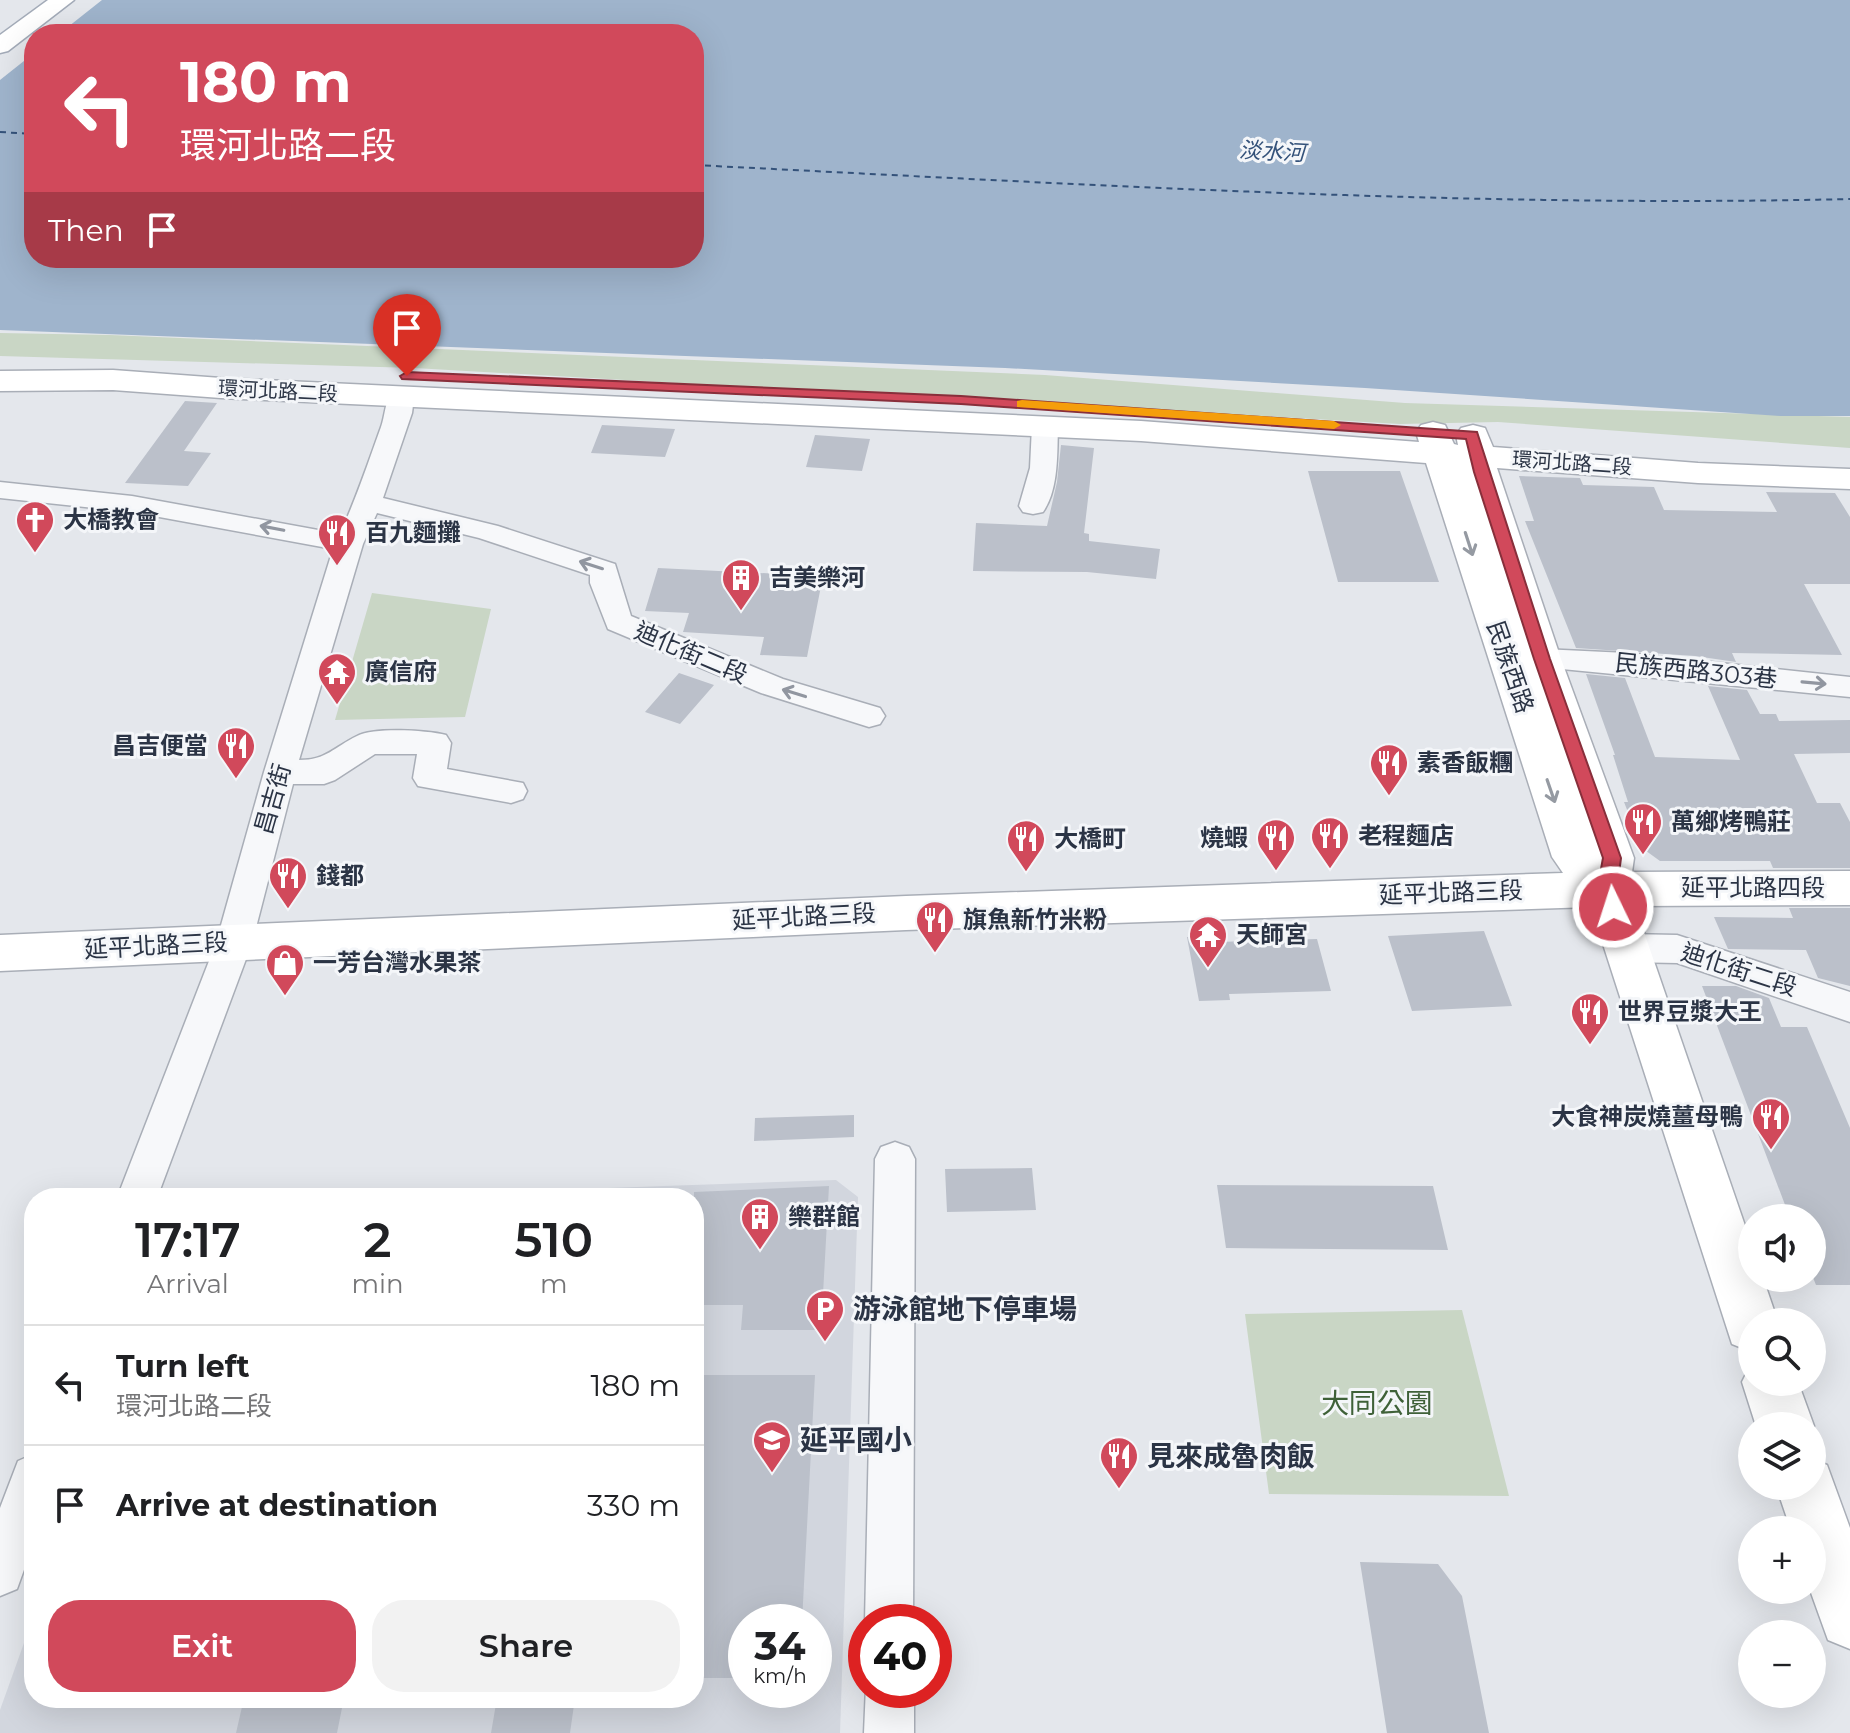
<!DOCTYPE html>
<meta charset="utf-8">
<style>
:root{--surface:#fff;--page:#f2f2f2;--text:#202124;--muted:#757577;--line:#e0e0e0;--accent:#d1495b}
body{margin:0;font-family:Montserrat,"Noto Sans TC",sans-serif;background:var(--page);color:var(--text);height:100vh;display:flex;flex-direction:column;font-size:30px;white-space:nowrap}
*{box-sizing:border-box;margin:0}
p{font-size:26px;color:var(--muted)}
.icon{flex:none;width:44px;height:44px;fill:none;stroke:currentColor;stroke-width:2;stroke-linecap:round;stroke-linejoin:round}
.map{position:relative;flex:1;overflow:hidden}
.drawer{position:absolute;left:24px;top:1188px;width:680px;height:520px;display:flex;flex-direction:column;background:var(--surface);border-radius:32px;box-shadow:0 8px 32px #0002}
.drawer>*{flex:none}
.guide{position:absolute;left:24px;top:24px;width:680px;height:244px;border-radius:32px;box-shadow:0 8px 32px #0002;background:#d1495b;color:#fff;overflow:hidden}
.buttons{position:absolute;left:1738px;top:1204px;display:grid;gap:16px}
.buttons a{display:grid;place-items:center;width:88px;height:88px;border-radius:50%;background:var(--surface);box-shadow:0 8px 32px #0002;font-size:40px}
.speed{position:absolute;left:728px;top:1604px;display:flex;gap:16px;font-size:40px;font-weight:700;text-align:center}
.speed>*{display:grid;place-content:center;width:104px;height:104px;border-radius:50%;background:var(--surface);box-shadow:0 8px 32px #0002;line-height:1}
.speed small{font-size:20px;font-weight:400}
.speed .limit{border:12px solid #d22;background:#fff;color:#111}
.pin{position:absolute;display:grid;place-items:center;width:68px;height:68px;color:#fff;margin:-82px -34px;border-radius:50% 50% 50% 0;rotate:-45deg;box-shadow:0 0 8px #0007}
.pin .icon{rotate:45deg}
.me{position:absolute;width:88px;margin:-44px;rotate:356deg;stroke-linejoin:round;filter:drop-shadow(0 0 6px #0008)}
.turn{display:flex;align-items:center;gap:28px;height:168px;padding:0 24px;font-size:36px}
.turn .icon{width:104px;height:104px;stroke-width:2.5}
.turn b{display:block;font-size:56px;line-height:68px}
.then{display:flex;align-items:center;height:76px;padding:0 24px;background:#0003;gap:16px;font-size:30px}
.eta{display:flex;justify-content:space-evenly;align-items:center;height:136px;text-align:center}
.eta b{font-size:48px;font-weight:600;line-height:56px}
.button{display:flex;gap:16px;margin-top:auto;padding:16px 24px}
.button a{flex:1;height:92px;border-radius:32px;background:var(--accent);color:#fff;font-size:32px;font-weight:600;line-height:92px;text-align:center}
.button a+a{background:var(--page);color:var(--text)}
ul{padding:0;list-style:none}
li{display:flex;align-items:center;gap:24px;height:120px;padding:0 24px;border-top:2px solid var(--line)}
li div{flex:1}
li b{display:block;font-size:30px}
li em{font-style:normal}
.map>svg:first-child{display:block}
</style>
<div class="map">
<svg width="1850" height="1733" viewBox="0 0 1850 1733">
<rect width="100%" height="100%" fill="#e4e7ec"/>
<path fill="#d2d6de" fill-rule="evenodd" d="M836 1180 858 1197 840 1733H0V1710L34 1615V1698H694V1198H321ZM746 1622H814V1690H746Z"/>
<path fill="#c9d6c5" d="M0 333 110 335 1045 375 1405 403 1850 417V448L1498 422 1400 424 414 368 0 356Z
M372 593 491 609 465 717 335 720Z
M1462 1310 1509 1496 1269 1494 1245 1314Z"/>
<path fill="#9fb4cc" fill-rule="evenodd" d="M0 0H1850V416H1780L1365 388 1005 368 0 330ZM34 34H694V258H34Z"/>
<path fill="#e4e7ec" d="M0 0H102L59 34H34V53L0 80Z"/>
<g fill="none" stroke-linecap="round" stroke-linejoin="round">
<path stroke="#34527a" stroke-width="2" stroke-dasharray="6 5" stroke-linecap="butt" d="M0 132 34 134
M694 165C1079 184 1464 208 1850 199"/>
</g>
<path fill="#bbc0ca" d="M185 401 217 403 184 451 211 453 188 486 125 483Z
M602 425 675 429 665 457 591 453Z
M815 435 870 439 862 471 806 467Z
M1061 445 1094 448 1084 533 1089 534V541L1160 549 1156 579 1087 572 973 571 976 523 1047 526 1057 482Z
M1308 471H1400L1439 582H1338Z
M1519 476 1580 478 1583 485 1654 487 1664 510 1777 512 1766 492 1835 493 1850 517V584H1804L1842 655 1732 653 1736 662 1695 656 1576 648 1525 521H1534Z
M658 568 823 576 807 657 760 655 764 637 683 632 689 613 645 611Z
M679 673 714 685 680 724 645 712Z
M1586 674 1625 678 1655 757 1740 760 1708 686 1747 690 1760 714H1776L1779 721 1850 720V753L1794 754 1817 803H1840L1850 822V868H1773L1770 861H1660L1642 848 1624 802H1628L1613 755H1615Z
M1789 908H1850V986L1818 978 1806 950 1728 949 1714 917 1793 918Z
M1484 931 1512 1006 1412 1011 1388 936Z
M1217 936 1218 942 1317 939 1331 991 1229 994 1230 1000 1199 1001 1187 937Z
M1702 986H1736L1769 998 1781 1027H1807L1850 1128V1285H1816L1812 1275V1218H1790Z
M854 1115V1137L754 1141 755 1118Z
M1032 1168 1036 1210 947 1212 945 1169Z
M1217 1185 1433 1186 1448 1250 1226 1248Z
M829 1186 821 1330H741L743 1305H694V1192Z
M694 1375H815L802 1622H746V1678H694Z
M1360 1562 1438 1564 1462 1596 1489 1733H1387Z
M244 1698H344L337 1733H236Z
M497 1698H575L570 1733H491Z"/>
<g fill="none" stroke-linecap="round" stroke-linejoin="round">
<defs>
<path id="street" d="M401 389 410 392 414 397 412 413 383 498 498 526 615 564 631 616 783 679 880 708 885 716 880 724 869 727 761 693 608 629 590 583V575L479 538 377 513 363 544 299 760C327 760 334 747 357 736 374 727 427 730 446 735L451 743 447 769 523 783 527 791 523 799 511 803 418 786 413 778 417 754H375L335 780 324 784H293L252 943 157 1198H117L216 943 264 772 333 549 132 512 0 498V482L132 496 340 534C356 499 368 463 381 427 385 416 385 401 392 392Z
M1045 418 1054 421 1058 426C1057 453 1059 489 1043 512L1033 514 1023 512 1019 506 1030 468 1032 426 1036 421Z
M1542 649 1627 653 1850 677V697L1531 666 1527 659 1531 652Z
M1627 934 1677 935 1850 992V1022L1677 963 1627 962 1614 958 1609 948 1614 938Z
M895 1142 909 1147 915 1159 913 1622H866V1625L865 1622 875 1159 881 1147Z
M34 1454V1542L17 1589 0 1596V1508L18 1461Z
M866 1686V1690H914V1733H864Z"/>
<path id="secondary" d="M113 370 221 378 1141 421 1419 442 1416 432 1421 425 1433 422 1445 425 1454 444 1458 445 1456 435 1461 428 1473 425 1485 428 1493 447 1698 463 1850 469V489L1698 483 1497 468 1561 659 1634 858 1632 872 1850 871V905L1635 906 1752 1246V1278H1763L1778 1322H1752V1352L1732 1344 1591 907 906 930 0 971V935L906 896 1563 873 1552 857 1426 463 1141 441 221 398 113 390 0 391V371Z
M1752 1362V1382H1798L1814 1426 1812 1430V1426H1756L1742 1382Z
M1812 1459 1827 1465 1850 1528V1649L1828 1640 1810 1590 1812 1530H1791L1776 1486H1812Z"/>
<path id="primary" d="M48 0H74L8 51 0 53V35Z"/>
</defs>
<use href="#street" stroke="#a9aeb7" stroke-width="3"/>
<use href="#secondary" stroke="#a9aeb7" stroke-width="3"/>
<use href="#primary" stroke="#a3abb8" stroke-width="3"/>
<use href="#street" fill="#f7f8fa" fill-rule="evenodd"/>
<use href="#secondary" fill="#fff" fill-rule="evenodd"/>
<use href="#primary" fill="#fff" fill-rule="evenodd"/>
</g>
<defs><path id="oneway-shaft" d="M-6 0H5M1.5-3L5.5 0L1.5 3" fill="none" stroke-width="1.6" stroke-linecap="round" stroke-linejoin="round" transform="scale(2)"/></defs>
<g stroke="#9196a0">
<use href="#oneway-shaft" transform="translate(272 528) rotate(-169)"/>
<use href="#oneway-shaft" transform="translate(591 565) rotate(-162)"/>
<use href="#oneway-shaft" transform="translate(1814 683) rotate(5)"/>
<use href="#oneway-shaft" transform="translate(794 693) rotate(-163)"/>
</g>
<g stroke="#959aa2">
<use href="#oneway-shaft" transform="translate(1469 544) rotate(72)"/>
<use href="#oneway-shaft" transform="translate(1551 791) rotate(71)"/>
</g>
<path fill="#d1495b" stroke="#882f3b" stroke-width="2" d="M407 372 961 396 1477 432 1550 659 1621 858 1617 889 1622 907 1613 914C1592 907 1600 874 1603 858L1534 659 1474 472 1466 439 961 404 402 379 400 376Z"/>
<path fill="#f59e0b" d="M1022 400 1334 421 1341 425 1334 429 1017 407V401Z"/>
<defs>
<symbol id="church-pin" viewBox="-11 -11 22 30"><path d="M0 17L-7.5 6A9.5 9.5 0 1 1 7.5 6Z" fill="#d1495b" stroke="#f4f6f9"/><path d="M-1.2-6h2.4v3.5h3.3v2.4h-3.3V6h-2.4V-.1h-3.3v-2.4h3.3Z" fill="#fff"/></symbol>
<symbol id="restaurant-pin" viewBox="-11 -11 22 30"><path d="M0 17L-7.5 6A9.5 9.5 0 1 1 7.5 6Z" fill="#d1495b" stroke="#f4f6f9"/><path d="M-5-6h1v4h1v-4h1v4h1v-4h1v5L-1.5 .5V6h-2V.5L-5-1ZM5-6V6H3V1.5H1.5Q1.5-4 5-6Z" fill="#fff"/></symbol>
<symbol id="building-pin" viewBox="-11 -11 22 30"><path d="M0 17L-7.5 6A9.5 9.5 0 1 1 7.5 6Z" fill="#d1495b" stroke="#f4f6f9"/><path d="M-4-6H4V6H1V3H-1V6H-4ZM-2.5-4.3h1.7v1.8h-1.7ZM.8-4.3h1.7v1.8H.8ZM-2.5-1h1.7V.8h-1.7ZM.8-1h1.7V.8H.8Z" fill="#fff"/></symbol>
<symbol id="temple-pin" viewBox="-11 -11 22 30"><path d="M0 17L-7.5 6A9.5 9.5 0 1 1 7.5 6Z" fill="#d1495b" stroke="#f4f6f9"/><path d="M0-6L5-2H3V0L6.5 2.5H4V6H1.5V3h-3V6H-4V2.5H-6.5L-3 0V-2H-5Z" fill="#fff"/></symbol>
<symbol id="shop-pin" viewBox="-11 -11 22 30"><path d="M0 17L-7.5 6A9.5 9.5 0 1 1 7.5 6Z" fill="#d1495b" stroke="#f4f6f9"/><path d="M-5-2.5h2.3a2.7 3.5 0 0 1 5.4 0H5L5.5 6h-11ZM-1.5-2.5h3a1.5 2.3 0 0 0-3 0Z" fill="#fff"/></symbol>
<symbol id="parking-pin" viewBox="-11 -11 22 30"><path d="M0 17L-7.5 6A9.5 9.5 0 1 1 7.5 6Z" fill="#d1495b" stroke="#f4f6f9"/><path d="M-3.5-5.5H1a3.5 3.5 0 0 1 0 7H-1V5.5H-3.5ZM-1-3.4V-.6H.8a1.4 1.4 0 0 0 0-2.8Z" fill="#fff"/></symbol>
<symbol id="school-pin" viewBox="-11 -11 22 30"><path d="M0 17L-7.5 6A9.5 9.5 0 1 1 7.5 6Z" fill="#d1495b" stroke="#f4f6f9"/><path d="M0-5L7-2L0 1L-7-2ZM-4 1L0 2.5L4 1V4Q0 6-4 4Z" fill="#fff"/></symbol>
</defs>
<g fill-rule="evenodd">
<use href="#church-pin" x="13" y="498" width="44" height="60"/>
<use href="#restaurant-pin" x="315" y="511" width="44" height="60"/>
<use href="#building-pin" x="719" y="556" width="44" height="60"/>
<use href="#temple-pin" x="315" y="650" width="44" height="60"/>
<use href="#restaurant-pin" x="214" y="724" width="44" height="60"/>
<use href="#restaurant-pin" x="1367" y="741" width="44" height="60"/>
<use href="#restaurant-pin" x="1621" y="800" width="44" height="60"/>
<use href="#restaurant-pin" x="1308" y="814" width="44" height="60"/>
<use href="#restaurant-pin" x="1254" y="816" width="44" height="60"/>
<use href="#restaurant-pin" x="1004" y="817" width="44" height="60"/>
<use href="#restaurant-pin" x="266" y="854" width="44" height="60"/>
<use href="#restaurant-pin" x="913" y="898" width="44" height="60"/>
<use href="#temple-pin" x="1186" y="913" width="44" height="60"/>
<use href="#shop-pin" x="263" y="941" width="44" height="60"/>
<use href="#restaurant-pin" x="1568" y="990" width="44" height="60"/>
<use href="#restaurant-pin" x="1749" y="1095" width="44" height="60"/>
<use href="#building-pin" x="738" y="1195" width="44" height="60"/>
<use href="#parking-pin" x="803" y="1287" width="44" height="60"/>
<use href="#school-pin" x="750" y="1418" width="44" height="60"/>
<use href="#restaurant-pin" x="1097" y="1434" width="44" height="60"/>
</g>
<g text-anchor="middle" stroke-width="6" stroke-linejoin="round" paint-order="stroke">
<g font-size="20" fill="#2b3445" stroke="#f4f6f9">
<text transform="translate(278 391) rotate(3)" y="7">環河北路二段</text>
<text transform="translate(1572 463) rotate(4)" y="7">環河北路二段</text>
</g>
<g font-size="22" font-style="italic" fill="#34527a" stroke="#f4f6f9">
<text transform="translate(1272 151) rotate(3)" y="8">淡水河</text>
</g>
<g font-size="24" font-weight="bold" fill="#2b3445" stroke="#f4f6f9" text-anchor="start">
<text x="63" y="528">大橋教會</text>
<text x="365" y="541">百九麵攤</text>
<text x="769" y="586">吉美樂河</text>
<text x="365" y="680">廣信府</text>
<text x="208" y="754" text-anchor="end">昌吉便當</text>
<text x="1417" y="771">素香飯糰</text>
<text x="1671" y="830">萬鄉烤鴨莊</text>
<text x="1358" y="844">老程麵店</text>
<text x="1248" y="846" text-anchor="end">燒蝦</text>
<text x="1054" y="847">大橋町</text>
<text x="316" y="884">錢都</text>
<text x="963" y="928">旗魚新竹米粉</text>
<text x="1236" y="943">天師宮</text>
<text x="313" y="971">一芳台灣水果茶</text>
<text x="1618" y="1020">世界豆漿大王</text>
<text x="1743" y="1125" text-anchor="end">大食神炭燒薑母鴨</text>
<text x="788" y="1225">樂群館</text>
</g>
<g font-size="24" fill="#2b3445" stroke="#f4f6f9">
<text transform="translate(691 653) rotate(23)" y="8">迪化街二段</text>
<text transform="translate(1510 667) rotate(71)" y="8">民族西路</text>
<text transform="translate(1696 671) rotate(6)" y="8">民族西路303巷</text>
<text transform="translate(273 799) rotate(-74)" y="8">昌吉街</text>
<text x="1753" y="896">延平北路四段</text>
<text transform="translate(1451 893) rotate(-2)" y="8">延平北路三段</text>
<text transform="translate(804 917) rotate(-3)" y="8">延平北路三段</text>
<text transform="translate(156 946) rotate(-3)" y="8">延平北路三段</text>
<text transform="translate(1739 970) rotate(18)" y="8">迪化街二段</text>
</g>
<g font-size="28" font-weight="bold" fill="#2b3445" stroke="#f4f6f9" text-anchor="start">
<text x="853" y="1319">游泳館地下停車場</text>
<text x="800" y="1450">延平國小</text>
<text x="1147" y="1466">見來成魯肉飯</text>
</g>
<g font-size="28" fill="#3f6138" stroke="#f4f6f9">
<text x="1377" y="1413">大同公園</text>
</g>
</g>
</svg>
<div class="buttons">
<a><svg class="icon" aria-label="sound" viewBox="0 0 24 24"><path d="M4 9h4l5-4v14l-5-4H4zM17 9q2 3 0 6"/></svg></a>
<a><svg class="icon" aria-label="search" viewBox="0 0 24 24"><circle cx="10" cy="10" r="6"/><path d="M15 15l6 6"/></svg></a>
<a><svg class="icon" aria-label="layers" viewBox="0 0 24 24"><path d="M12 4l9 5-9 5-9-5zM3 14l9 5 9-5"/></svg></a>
<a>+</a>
<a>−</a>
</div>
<div class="speed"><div>34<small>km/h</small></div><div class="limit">40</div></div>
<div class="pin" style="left:407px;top:376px;background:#d93025"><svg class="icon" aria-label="arrive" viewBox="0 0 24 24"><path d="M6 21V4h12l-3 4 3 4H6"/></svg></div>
<svg class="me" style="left:1613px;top:907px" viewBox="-20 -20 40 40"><circle r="17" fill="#d1495b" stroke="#fff" stroke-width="3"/><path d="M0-11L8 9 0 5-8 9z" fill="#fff"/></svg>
<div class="guide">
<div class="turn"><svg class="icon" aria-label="left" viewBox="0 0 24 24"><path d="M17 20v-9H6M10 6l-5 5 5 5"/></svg><div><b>180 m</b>環河北路二段</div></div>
<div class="then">Then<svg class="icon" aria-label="arrive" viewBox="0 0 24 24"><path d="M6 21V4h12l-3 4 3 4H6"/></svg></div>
</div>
<section class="drawer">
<div class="eta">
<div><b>17:17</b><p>Arrival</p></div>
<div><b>2</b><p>min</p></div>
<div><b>510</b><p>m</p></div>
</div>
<ul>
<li><svg class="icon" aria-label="left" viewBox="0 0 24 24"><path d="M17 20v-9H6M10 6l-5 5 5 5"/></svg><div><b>Turn left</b><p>環河北路二段</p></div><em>180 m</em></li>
<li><svg class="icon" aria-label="arrive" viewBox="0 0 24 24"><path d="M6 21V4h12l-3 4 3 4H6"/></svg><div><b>Arrive at destination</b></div><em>330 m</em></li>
</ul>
<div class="button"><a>Exit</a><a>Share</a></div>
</section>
</div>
